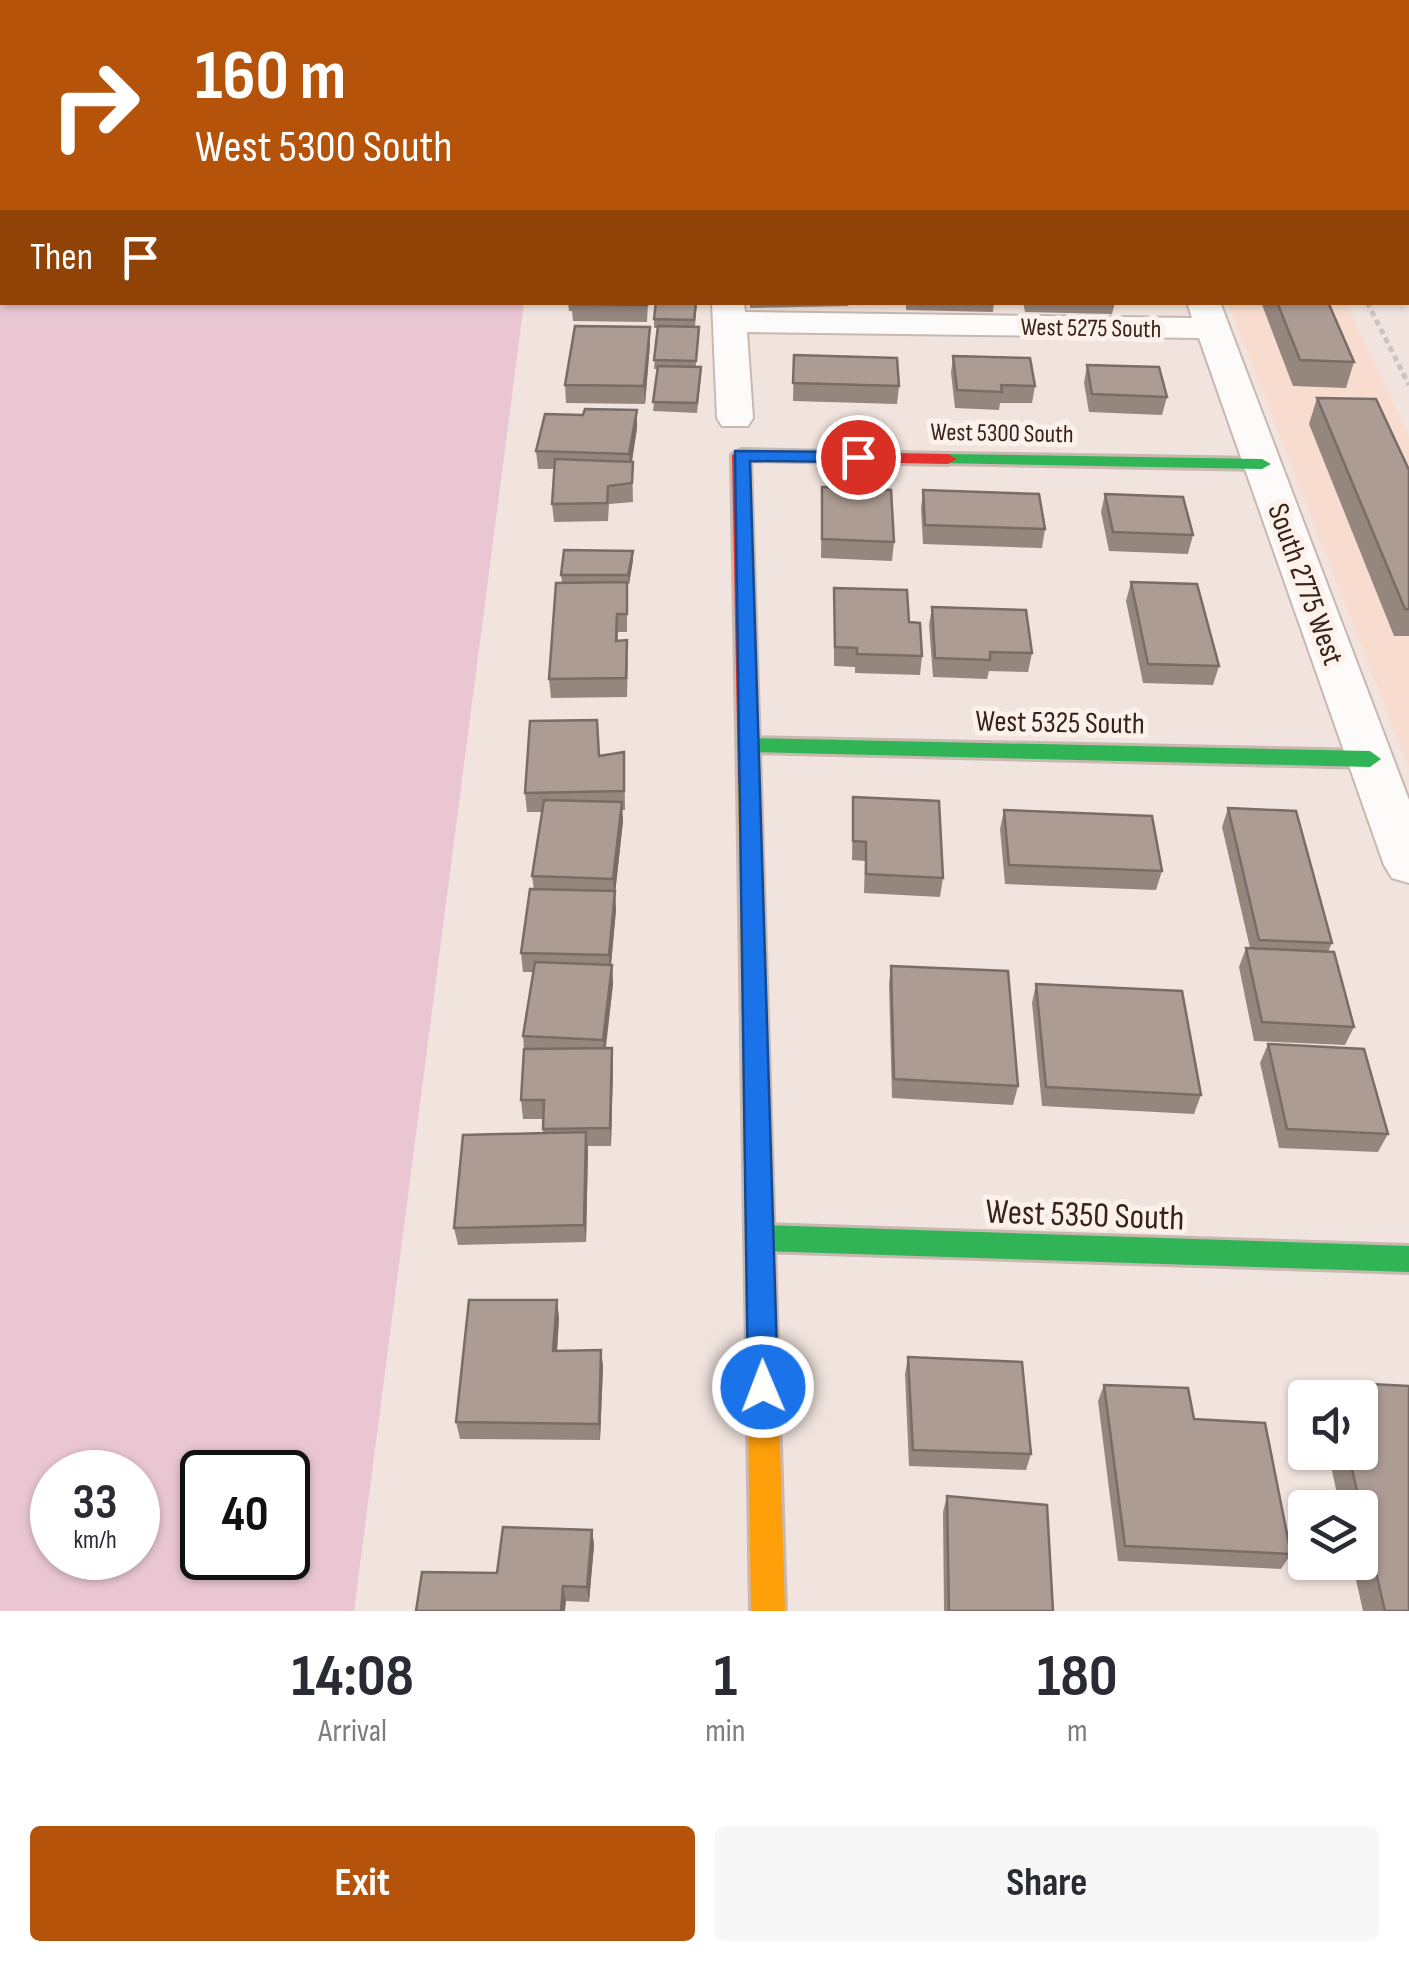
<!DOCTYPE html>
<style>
:root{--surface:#fff;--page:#f7f7f7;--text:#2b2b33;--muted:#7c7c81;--accent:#b45309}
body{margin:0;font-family:"Sofia Sans Condensed",sans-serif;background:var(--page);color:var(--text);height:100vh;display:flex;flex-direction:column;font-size:38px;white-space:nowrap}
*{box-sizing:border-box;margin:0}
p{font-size:32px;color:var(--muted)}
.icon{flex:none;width:55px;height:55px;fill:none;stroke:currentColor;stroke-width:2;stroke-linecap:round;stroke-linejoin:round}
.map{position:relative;height:1611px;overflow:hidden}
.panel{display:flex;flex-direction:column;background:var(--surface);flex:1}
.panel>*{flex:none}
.hud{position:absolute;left:0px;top:0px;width:1410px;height:305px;box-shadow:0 2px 8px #0004;background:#b45309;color:#fff;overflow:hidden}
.tools{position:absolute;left:1288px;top:1380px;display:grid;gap:20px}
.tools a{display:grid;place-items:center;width:90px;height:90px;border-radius:10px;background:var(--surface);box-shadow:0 2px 8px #0004;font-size:50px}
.speed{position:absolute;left:30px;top:1450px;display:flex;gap:20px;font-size:50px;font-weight:700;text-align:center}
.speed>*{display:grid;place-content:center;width:130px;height:130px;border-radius:50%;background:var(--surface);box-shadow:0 2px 8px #0004;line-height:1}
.speed small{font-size:25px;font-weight:400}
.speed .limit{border:5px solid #111;border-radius:15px;background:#fff;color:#111}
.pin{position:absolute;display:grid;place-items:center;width:85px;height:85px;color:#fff;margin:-42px;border:5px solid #fff;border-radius:50%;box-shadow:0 2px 10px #0007}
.me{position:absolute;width:110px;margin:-55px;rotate:359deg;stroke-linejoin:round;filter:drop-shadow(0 0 8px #0008)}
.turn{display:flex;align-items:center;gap:35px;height:210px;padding:0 30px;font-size:45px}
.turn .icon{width:130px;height:130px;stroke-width:2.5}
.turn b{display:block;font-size:70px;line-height:85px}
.then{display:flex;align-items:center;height:95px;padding:0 30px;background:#0003;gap:20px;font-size:38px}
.eta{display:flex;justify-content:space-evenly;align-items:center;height:170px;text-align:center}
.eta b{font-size:60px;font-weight:700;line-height:70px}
.primary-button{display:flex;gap:20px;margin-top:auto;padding:20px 30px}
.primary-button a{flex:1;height:115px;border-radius:10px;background:var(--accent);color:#fff;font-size:40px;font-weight:700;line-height:115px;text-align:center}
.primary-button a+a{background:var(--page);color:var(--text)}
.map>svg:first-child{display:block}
</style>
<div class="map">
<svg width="1409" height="1611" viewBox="0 0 1409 1611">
<rect width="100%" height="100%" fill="#f1e4de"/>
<path fill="#f8dccf" d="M1228 303H1346L1409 436V769Z"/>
<path fill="#e9c6d2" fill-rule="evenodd" d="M0 157 2 302 524 303 354 1611H0ZM52 1472H138V1558H52ZM202 1472H288V1558H202Z"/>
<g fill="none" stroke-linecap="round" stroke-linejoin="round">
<defs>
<path id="lane" d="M0 165H2V173H0Z"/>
<path id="street" d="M1081 0H1105L1106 2H1082Z
M712 302H744L745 312 1192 318 1187 302H1220L1409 800V883L1392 878 1384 865 1199 338 747 332 753 418 748 426H722L717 418Z"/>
<path id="fast" d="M1104 0H1179L1181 2H1106Z
M948 454 1262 459 1271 464 1262 469 942 463V455Z
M748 738 1370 751 1381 759 1370 767 748 752 737 745Z
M759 1225 1409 1246V1272L759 1251 749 1247 745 1238 749 1229Z"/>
<path id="slow" d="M749 775 760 783 785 1611H751L738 783Z"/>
<path id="jam" d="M1408 7H1409V13H1408Z
M741 450 948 454 957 459 948 464 750 460 760 783 749 791 738 783 732 455Z"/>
</defs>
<use href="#lane" stroke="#c8b8b0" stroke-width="6"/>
<use href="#street" stroke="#c8b8b0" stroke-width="4"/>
<use href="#fast" stroke="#c8b8b0" stroke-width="6"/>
<use href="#slow" stroke="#c8b8b0" stroke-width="6"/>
<use href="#jam" stroke="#c8b8b0" stroke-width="6"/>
<path stroke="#cbc6c2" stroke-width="5" stroke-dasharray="6 4" stroke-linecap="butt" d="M1367 302 1409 385"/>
<use href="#lane" fill="#fdfbfa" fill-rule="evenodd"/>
<use href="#street" fill="#fdfbfa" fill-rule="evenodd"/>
<use href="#fast" fill="#30b455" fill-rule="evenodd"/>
<use href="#slow" fill="#ff9f0a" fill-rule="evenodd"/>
<use href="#jam" fill="#e5322d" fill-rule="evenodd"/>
</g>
<path fill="#95867e" d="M568 302H648L647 322 573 321 572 311H569Z
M697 302 695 327 696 367 701 376 697 413 653 411 658 369H654L657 328H654V319Z
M750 302H849L848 306 750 308Z
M906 302H994L993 312 906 310Z
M1023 302H1115L1112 314 1025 312Z
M1261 302H1328L1354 362 1346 388 1293 386Z
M650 327V344L645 404 566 403 565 385Z
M794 355 899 386 897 404 793 401Z
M953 356 1035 386 1032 403H1000L999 410 955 408 951 373Z
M1087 365 1167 397 1162 415 1089 412 1084 383Z
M1317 398 1409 470V636H1394L1309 424Z
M637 428 632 462 633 502 609 504 608 521 554 522 552 504 555 469H538L536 451Z
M822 487 894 542 892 561 821 558Z
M923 490 1045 529 1042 548 923 544 921 509Z
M1105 494 1193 535 1188 554 1109 551 1101 512Z
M633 560 629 584H627V632H618V641L628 659 627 697 551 698 549 679 562 582 561 575Z
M1131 582 1219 666 1213 685 1143 683 1126 601Z
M834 588 909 622 922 656 920 675 855 673V667L834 666Z
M932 607 1032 653 1028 672 989 671 987 679 933 677 929 625Z
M624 752 625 810H622L623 821 615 894 616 910 611 965H612L613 984 606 1048 613 1066 611 1146H588L586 1242 458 1245 454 1228 543 1133V1119H523L521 1100 524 1049 523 1036 534 972H523L521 953 534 890 532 876 543 812H527L525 793 599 756Z
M853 797 943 878 940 897 864 893 865 861 852 860Z
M1228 808 1332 943 1328 952 1354 1027 1345 1045 1254 1041 1239 967 1246 948H1250L1222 827Z
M1004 810 1162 871 1156 890 1005 884 1000 829Z
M891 966 1018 1086 1013 1105 892 1098 889 984Z
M1036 984 1201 1095 1194 1114 1042 1106 1032 1003Z
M1268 1044 1388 1134 1378 1152 1279 1148 1260 1063Z
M559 1317 557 1351 601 1350 603 1367 600 1440 460 1439 456 1422Z
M908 1357 1031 1454 1026 1470 909 1466 905 1374Z
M1332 1382 1409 1386V1611H1363L1352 1562H1360V1508H1340L1328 1452H1360V1398H1323Z
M1104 1385 1291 1554 1281 1569 1118 1561 1098 1401Z
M947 1496 1053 1611H944L943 1512Z
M592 1530 594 1545 589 1602 566 1601 497 1573Z"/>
<path fill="#796d67" d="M650 327V344L645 404 644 386Z
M637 410V428L630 472 629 454Z
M633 551V560L629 584 628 575Z
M622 802 623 821 615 894 616 910 610 974 609 955 614 897 613 879Z
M612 965 613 984 604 1058 603 1040Z
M612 1048 613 1066 611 1146 610 1128Z
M586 1132 588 1150 586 1242 584 1225Z
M557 1300 559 1317 556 1368 553 1351Z
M601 1350 603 1367 600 1440 599 1424Z
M592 1530 594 1545 589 1602 587 1587Z
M563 1586 566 1601 565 1611H561Z"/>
<path fill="#ad9c93" stroke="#796d67" stroke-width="2.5" d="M638 0H643L644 2H606Z
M1408 22 1409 25V59L1408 58Z
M572 302H647V305L572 304Z
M656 302H696L694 320 654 319Z
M1277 302H1328L1354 362 1300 360Z
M575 326 650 327 644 386 565 385Z
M658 326 699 327 696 361 654 360Z
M794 355 897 358 899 386 793 383Z
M953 356 1030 358 1035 386 1001 385 1002 392 957 390Z
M1087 365 1159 367 1167 397 1092 394Z
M658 366 701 367 697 403 653 402Z
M1317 398 1376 399 1409 470V609H1405Z
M585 409 637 410 629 454 536 451 545 414 583 415Z
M555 459 633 462 632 483 608 486 607 503 552 504Z
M822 487 891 490 894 542 822 539Z
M923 490 1039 494 1045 529 925 525Z
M1105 494 1183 497 1193 535 1113 532Z
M564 550 633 551 628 575H561Z
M627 582V614H617L616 641 627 640 626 678 549 679 556 583Z
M1131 582 1197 584 1219 666 1148 664Z
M834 588 907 590 909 622 920 623 922 656 857 654V648L835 647Z
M932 607 1026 610 1032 653 990 652V660L935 658Z
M597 720 599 756 624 752V791L525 793 530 721Z
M853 797 939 801 943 878 866 874V842L853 841Z
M544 800 622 802 613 879 532 876Z
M1228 808 1296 811 1332 943 1259 940Z
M1004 810 1152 816 1162 871 1009 865Z
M530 889 615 891 609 955 521 953Z
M1246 948 1334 952 1354 1027 1262 1022Z
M535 962 612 965 603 1040 523 1036Z
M891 966 1008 971 1018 1086 894 1079Z
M1036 984 1182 991 1201 1095 1046 1087Z
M1268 1044 1364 1049 1388 1134 1287 1129Z
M612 1048 610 1128 543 1129 544 1100H521L524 1049Z
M586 1132 584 1225 454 1228 463 1135Z
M469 1300H557L553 1351 601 1350 599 1424 456 1422Z
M908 1357 1022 1362 1031 1454 913 1450Z
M1332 1382 1409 1386V1611H1385L1348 1452H1360V1398H1336Z
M1104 1385 1188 1388 1194 1419 1265 1423 1291 1554 1125 1546Z
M947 1496 1047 1505 1053 1611H949Z
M503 1527 592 1530 587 1587 563 1586 561 1611H416L422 1572 497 1573Z"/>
<path fill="#1a73e8" stroke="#114b97" stroke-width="2.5" d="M735 451 858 452 867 457 858 462 750 461 778 1387 774 1398 763 1402 752 1398 748 1387Z"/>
<g text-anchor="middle" stroke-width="10" stroke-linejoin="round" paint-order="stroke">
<g font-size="25" fill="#392318" stroke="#fdf1eb">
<text transform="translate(1091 327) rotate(1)" y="9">West 5275 South</text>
<text transform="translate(1002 432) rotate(1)" y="9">West 5300 South</text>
</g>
<g font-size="30" fill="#392318" stroke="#fdf1eb">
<text transform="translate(1306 584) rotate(70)" y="10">South 2775 West</text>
<text transform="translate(1060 722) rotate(1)" y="10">West 5325 South</text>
</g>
<g font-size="35" fill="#392318" stroke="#fdf1eb">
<text transform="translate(1085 1214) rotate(2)" y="12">West 5350 South</text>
</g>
</g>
</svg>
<div class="tools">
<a><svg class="icon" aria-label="sound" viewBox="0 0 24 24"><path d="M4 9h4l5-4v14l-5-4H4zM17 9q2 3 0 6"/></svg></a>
<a><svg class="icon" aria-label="layers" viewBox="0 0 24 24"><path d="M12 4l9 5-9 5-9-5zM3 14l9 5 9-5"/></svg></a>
</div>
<div class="speed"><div>33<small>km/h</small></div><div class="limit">40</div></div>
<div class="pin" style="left:858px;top:457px;background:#d93025"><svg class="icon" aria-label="arrive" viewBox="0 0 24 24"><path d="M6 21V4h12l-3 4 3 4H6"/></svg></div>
<svg class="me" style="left:763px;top:1387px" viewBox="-20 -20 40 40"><circle r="17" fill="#1a73e8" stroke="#fff" stroke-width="3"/><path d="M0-11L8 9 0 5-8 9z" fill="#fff"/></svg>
<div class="hud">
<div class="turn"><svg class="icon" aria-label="right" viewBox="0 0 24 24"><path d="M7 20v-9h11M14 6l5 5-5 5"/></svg><div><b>160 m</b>West 5300 South</div></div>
<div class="then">Then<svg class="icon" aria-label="arrive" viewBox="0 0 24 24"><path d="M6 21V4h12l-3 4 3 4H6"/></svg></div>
</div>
</div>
<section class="panel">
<div class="eta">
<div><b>14:08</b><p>Arrival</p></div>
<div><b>1</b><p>min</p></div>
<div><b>180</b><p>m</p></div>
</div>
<div class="primary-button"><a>Exit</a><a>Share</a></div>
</section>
